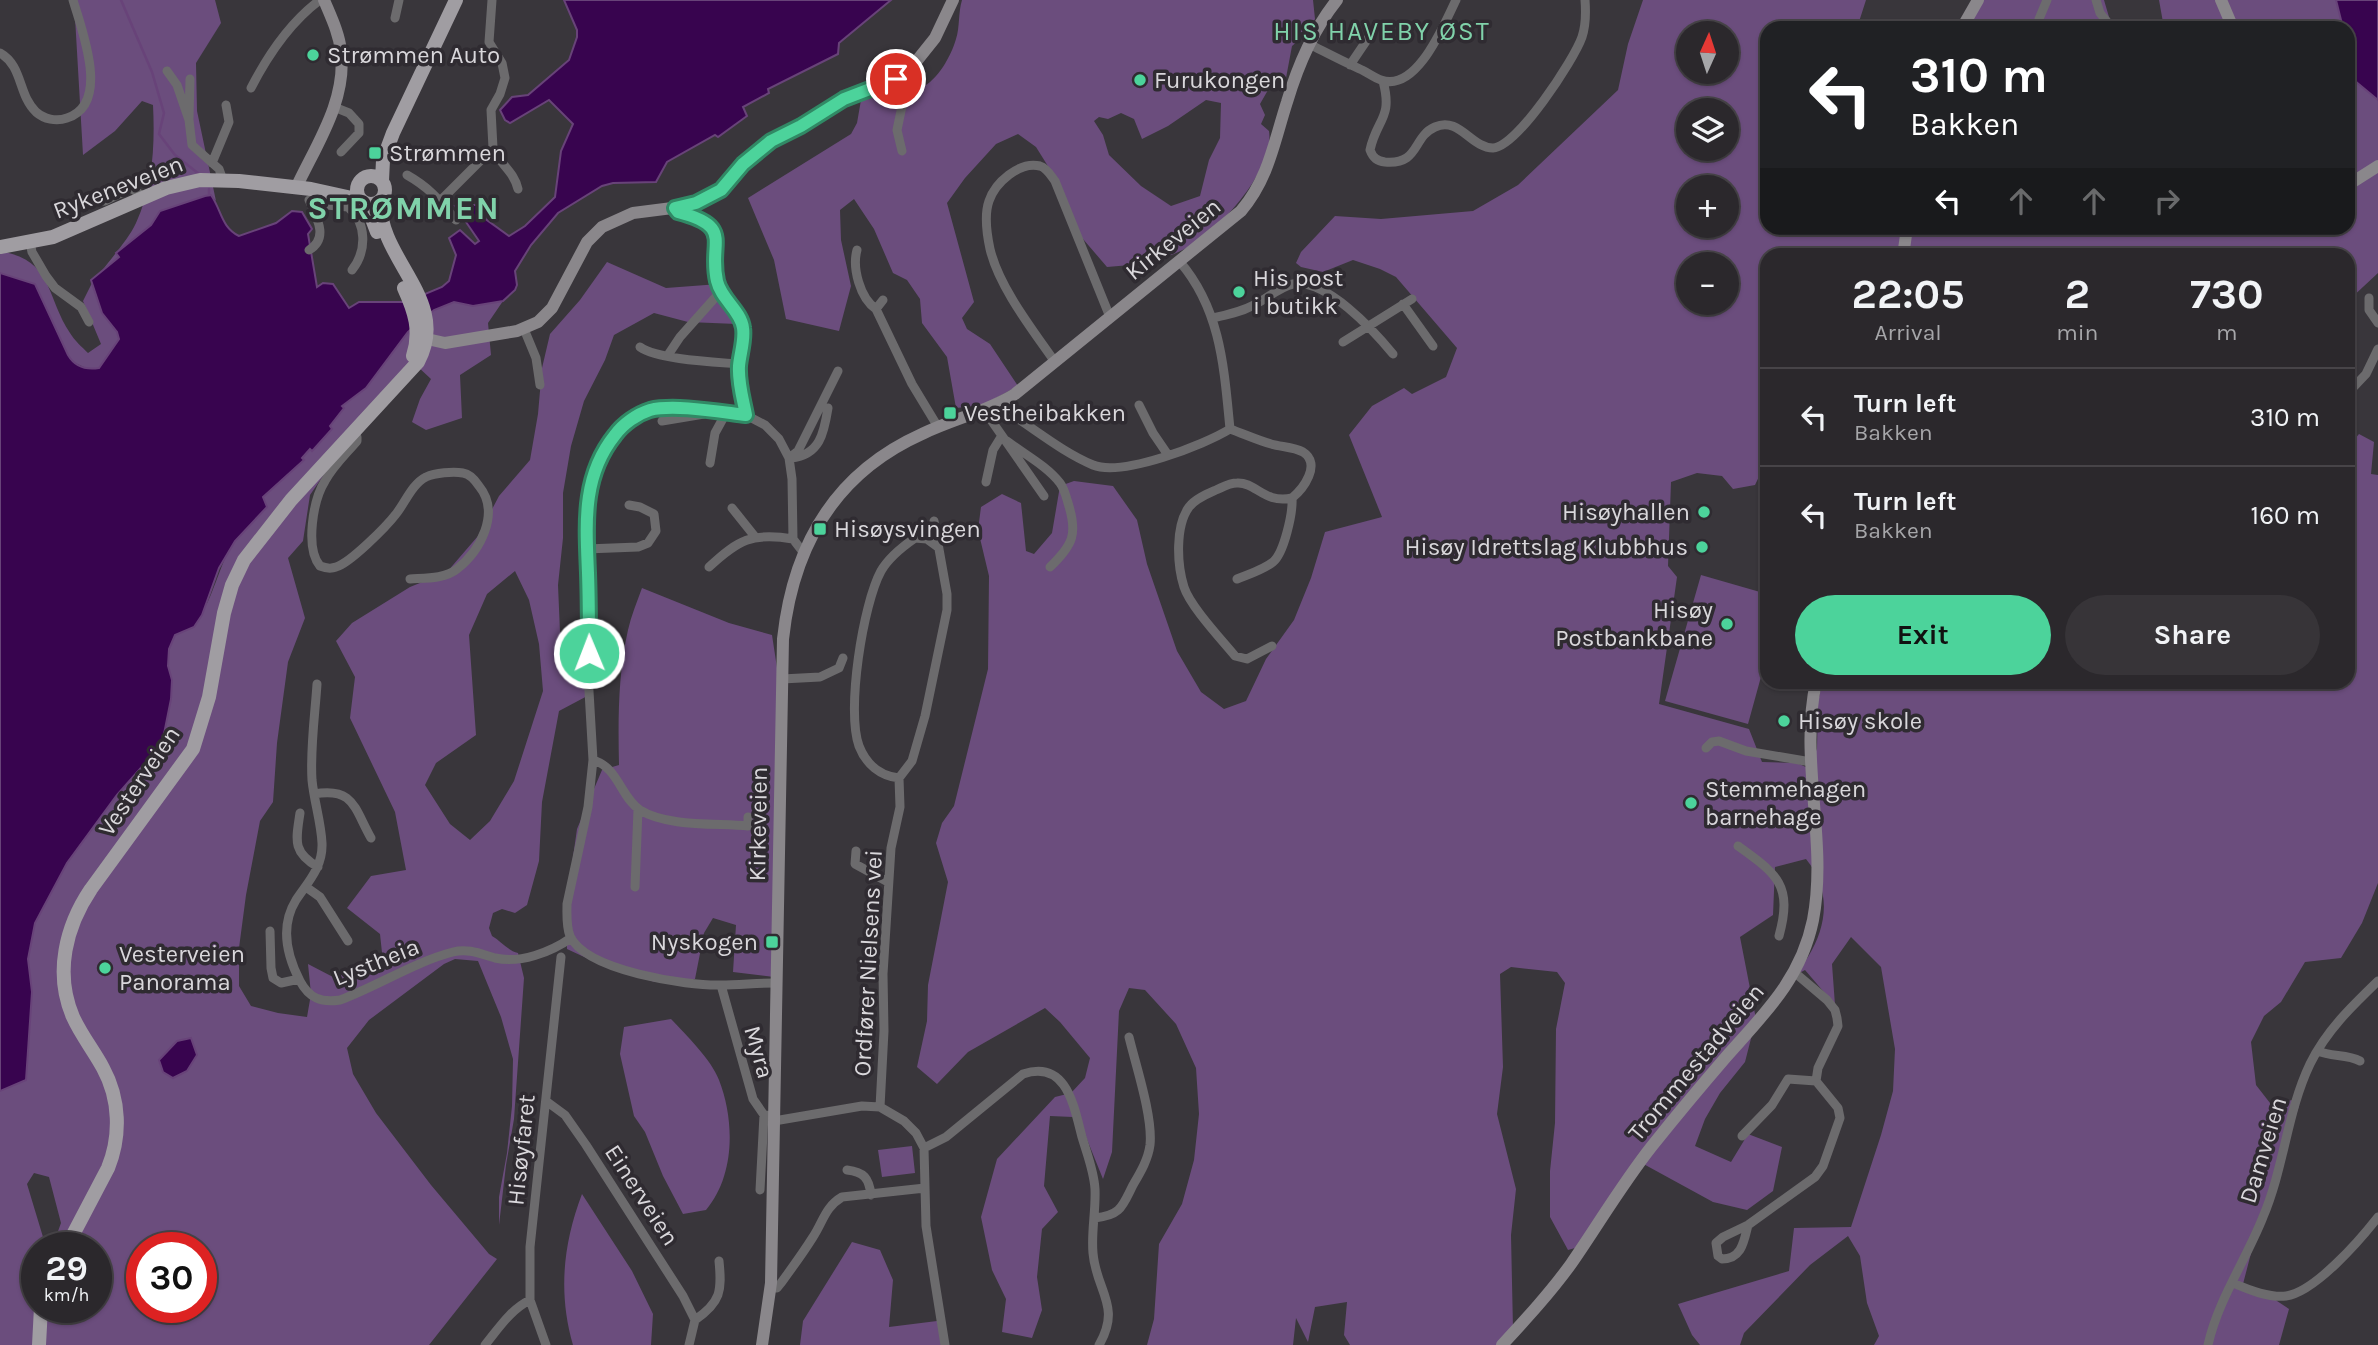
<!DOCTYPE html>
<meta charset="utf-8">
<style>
:root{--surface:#2b282c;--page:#373438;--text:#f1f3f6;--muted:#a6a6a9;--line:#474448;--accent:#4cd39b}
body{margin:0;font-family:Karla,sans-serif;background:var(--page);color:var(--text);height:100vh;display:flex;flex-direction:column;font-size:26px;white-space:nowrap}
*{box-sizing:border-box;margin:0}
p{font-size:23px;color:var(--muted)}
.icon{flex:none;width:38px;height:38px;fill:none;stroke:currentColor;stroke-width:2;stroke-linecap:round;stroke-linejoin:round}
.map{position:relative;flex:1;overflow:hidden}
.details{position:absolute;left:1760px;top:248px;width:595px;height:441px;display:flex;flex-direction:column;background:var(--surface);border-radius:21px;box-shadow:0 2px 5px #0004,0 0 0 2px var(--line)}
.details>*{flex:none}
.banner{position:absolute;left:1760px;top:21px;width:595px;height:214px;border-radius:21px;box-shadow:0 2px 5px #0004,0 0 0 2px var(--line);background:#202124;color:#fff;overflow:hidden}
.needle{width:46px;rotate:3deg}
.controls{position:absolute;left:1676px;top:21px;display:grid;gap:14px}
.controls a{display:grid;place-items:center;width:63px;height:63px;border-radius:50%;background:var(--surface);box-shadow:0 2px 5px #0004,0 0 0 2px var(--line);font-size:35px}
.speed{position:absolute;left:21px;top:1232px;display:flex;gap:14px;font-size:35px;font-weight:700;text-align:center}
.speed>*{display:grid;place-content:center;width:91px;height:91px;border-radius:50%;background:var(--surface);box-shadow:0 2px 5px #0004,0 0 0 2px var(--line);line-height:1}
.speed small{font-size:18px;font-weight:400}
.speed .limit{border:10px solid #d22;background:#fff;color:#111}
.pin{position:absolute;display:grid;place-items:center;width:60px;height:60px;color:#fff;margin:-30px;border:4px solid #fff;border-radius:50%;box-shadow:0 2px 7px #0007}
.me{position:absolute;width:77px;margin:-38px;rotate:359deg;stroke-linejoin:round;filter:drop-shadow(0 0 5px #0008)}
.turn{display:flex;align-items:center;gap:24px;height:147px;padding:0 35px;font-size:32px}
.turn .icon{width:91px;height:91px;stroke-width:2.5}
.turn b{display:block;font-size:49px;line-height:60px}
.lanes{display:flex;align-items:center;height:66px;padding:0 35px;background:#0003;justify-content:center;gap:35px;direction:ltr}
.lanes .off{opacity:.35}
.eta{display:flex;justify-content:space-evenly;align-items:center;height:119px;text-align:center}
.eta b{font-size:42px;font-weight:700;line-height:49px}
.action{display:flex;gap:14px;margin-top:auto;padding:14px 35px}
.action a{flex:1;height:80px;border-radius:42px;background:var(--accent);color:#111;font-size:28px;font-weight:700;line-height:80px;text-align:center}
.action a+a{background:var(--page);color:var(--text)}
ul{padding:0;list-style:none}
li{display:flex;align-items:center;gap:21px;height:98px;padding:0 35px;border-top:2px solid var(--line)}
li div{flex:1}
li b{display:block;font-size:26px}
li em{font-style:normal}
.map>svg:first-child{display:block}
</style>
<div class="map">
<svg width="2378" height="1345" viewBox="0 0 2378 1345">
<rect width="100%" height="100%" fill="#39363b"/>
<path fill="#6b4d7d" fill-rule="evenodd" d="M74 0H215L221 23 196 63 197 111 216 201 211 195 160 211 151 225 116 253 119 257 101 272C112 257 128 240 136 223 153 186 155 145 153 105L142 101 115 131 83 155Z
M962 0H1313L1315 19 1306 34 1292 46 1286 78 1272 83 1260 104 1265 115 1261 124 1269 131C1275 168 1221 229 1190 246 1164 261 1137 265 1107 267L1077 232 1061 187 1036 147 1018 134 996 144 965 178 947 203 974 302 962 318 967 329 990 344 1018 386 983 405 956 408 947 357 922 323 920 299 907 280 893 273 874 229 854 199 840 210 841 240 851 286 839 331 786 319 774 260 748 198 851 134 857 123 861 100C878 96 906 95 921 88 938 80 951 56 956 39 960 27 958 13 962 0ZM1206 100 1221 103 1220 138 1209 160 1200 196 1171 206 1141 186 1109 155 1103 135 1094 121 1099 117 1108 119 1121 113 1134 119 1142 139 1168 126Z
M1643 0H1866L1857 28H1768V228H2348L2349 76 2378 100V273L2349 300 2348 256H1768V451L1765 464 1755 485 1733 489 1722 476 1697 473 1671 482 1668 566 1677 577 1659 704 1749 729 1762 762 1797 763 1808 768 1817 749 1818 702 1822 683 2348 682 2349 446 2359 434 2374 442 2371 474 2378 475V883L2362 923 2341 958 2305 962 2281 1002 2264 1016 2251 1042 2256 1085 2270 1103 2293 1100 2302 1082 2299 1106 2255 1238 2243 1284 2274 1299 2289 1309 2279 1345H1874L1879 1336 1867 1303 1860 1256 1848 1236 1810 1265 1744 1333 1740 1345H1700L1692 1335 1678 1304 1789 1271 1794 1228 1851 1227 1881 1135 1893 1091 1895 1049 1881 967 1851 937 1832 964 1835 1005 1805 970 1784 981C1791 974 1802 966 1808 957 1828 924 1831 890 1806 859L1775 867 1773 915 1740 937 1756 1019 1745 1062 1720 1093 1705 1119 1695 1146 1731 1162 1748 1134 1782 1147 1773 1191 1747 1210 1713 1202 1638 1161 1582 1246 1568 1250 1550 1217V1171L1555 1123 1556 1029 1565 983 1557 972 1511 967 1500 974 1503 1067 1497 1114 1516 1189 1511 1235 1513 1329 1502 1345H1350L1344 1335 1347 1302 1315 1307 1308 1342 1296 1318 1293 1345H1147L1154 1319 1159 1244 1182 1204 1194 1160 1199 1114 1196 1068 1176 1024 1145 990 1129 988 1119 1011 1112 1152 1103 1179 1086 1137 1073 1117 1050 1116 1044 1186 1058 1212 1042 1229 1037 1277 1042 1310 1032 1338 1002 1332 1006 1299 992 1270 981 1217 997 1159 1055 1097 1071 1093 1085 1078 1090 1058 1060 1022 1045 1008 968 1052 937 1084 917 1067 927 1021 928 985 948 882 936 843 942 823 954 806 988 669 989 576 978 530 981 507 1002 494 1021 503 1026 551 1034 554 1052 533 1060 486 1074 481 1113 486 1137 520 1147 564 1177 651 1201 692 1224 709 1246 701 1266 659 1294 620 1311 578 1325 532 1382 517 1349 435 1372 406 1404 388 1412 394 1446 377 1457 348 1396 277 1380 269 1353 260 1323 272 1301 267 1296 263 1301 252 1335 216 1381 219 1473 211 1518 185 1618 90 1628 44ZM1689 33H1727V72H1689ZM1689 110H1727V149H1689ZM1689 187H1727V226H1689ZM1689 264H1727V303H1689Z
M1979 0H2104L2109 17 2117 28H1964Z
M2159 0H2336L2343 28H2164Z
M0 251C54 261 45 295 70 333 74 340 82 347 88 353L101 344 83 301 92 283 102 313 117 332 119 339 99 368 88 369 71 361 35 284 0 273Z
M607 262 666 288 719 284 737 324 688 322 654 313 614 335 605 360 584 401 571 446 563 493V538L558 585 560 632 573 641 589 648 591 694 559 711 542 802 539 861 527 905 515 913 502 909 493 913 489 928 492 936C501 941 508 951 518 953L524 978 514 1119 506 1165 499 1225V1197L507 1153 512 1106 513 1059 501 1017 478 961 455 959 444 964 369 1020 347 1048 353 1074 376 1113 431 1185 489 1254 497 1259 429 1345H0V1091L26 1080 32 992 28 959 35 923 67 863 117 795 162 744 171 699 172 680 168 666 169 649 175 635C212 623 213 573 234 542 243 529 256 518 267 507L263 497 303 460 302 458 344 408 342 406 377 372 408 332 434 310 454 302 473 306 503 301 488 323 491 355 460 375 462 418 426 430 412 422 420 399 431 379 417 366 336 457 310 495 303 541 288 558 305 618 288 662 277 743 273 802 260 821 246 895 239 948V986L251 1006 278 1013 307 1017 311 994 308 964 333 977 383 962 380 934 347 908 371 876 406 870 395 812 350 718 355 677 336 641 352 623 410 587 447 572 478 536 499 496 530 460 538 414 542 368 550 334 580 300ZM515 571 529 600 539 644 543 691 514 781 490 821 470 840 450 824 425 785 436 763 476 735 469 635 487 594ZM34 1173 49 1177 61 1223 53 1245 43 1237 27 1184ZM37 1248H96V1307H37ZM142 1248H201V1307H142Z
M1701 575 1767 594V655L1748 724 1665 701Z
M642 588 729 623 772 635 779 681 774 977 733 972 736 925 713 918 704 933 695 979 655 982 610 969 567 949 566 906 577 829 602 770 619 765C618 720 618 674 628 630 631 616 637 602 642 588Z
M671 1019C686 1035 711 1059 719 1080 735 1121 735 1176 706 1210L683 1214 663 1176 645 1132 634 1116 620 1054 624 1027Z
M912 1146 915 1173 882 1177 878 1150Z
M582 1194 632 1271 653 1314 651 1345H573C558 1293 563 1244 582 1194Z
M852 1242 880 1250 893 1280 889 1327 937 1321 943 1345H800L803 1321Z"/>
<path fill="#38044f" stroke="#684379" stroke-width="2" d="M564 0H891L839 43 838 54 768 89 769 93 743 107 747 116 718 137 715 135 667 162 656 182 613 183 602 186 558 213 531 245 515 271 517 285 515 290 503 301 473 306 454 302 434 310 408 332 366 388 342 406 344 408 330 426 332 429 314 449 312 451 310 449 302 458 304 460 263 497 267 507 235 541 219 568 202 615 194 627 175 635 169 649 168 666 172 680 171 699 162 744 117 795 67 863 35 923 28 959 32 992 26 1080 0 1091V273L35 284 68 355C75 367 86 370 99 368L119 339 117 332 102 313 91 280 119 257 116 253 151 225 160 211 205 196 211 195C222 211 221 227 239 236L276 223 292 211 302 212 312 229 308 234 317 287 323 283 333 284 349 308 359 302H406L442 287 449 281 456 255 449 238 460 230 475 244 479 241 455 206 495 204 482 209 480 215 509 236 525 226 555 197 561 151 573 124 549 100 510 123 505 120 500 110 512 97 528 95 569 60 577 37V30Z
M2336 0H2378V100L2349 76 2348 28H2343Z
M191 1038 197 1055 187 1071 173 1078 163 1072 159 1060 177 1041Z"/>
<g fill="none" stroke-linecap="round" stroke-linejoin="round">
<path stroke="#684379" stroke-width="2.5" d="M121 0 152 72 164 113 159 134 175 155 199 174
M209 189V195"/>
<path stroke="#6c6b6d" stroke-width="9" d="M2096 0 2100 13 2112 28
M395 18 399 0
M2039 19 2047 0
M1309 44C1327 53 1344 62 1362 70 1368 73 1375 78 1381 80 1417 93 1444 24 1456 0
M0 53C23 66 18 95 36 112 44 119 56 122 67 118 111 104 82 31 73 0
M1350 65 1373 31
M167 71 177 85 189 120 192 145 219 169 223 180
M1383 81C1393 119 1377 118 1370 150 1373 158 1377 161 1385 162 1420 165 1412 137 1435 127 1459 116 1471 148 1493 148 1517 147 1574 60 1582 37 1586 25 1586 13 1585 0
M251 88C268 55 289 23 320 0
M334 107 349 113 359 124V133L341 152
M189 118 190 79
M493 148C499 164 514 171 518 189
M902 151 897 130 906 87 902 75
M212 163 229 122 226 105
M407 175C430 188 439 200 456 220
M309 200 316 204 348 207C367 223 367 251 352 270
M441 200 493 148 491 110 500 94 505 78 502 63 489 42 492 0
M82 203 105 201 131 188 144 197
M675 208 678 212C735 227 707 242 717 281 721 299 741 311 743 328 745 340 740 354 739 366 738 383 743 399 746 415
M30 242 32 252 46 276 55 288 81 307 89 322
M309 250C329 238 317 218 309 200
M857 250C852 268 860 298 876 309
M1180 262C1221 310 1224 368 1230 429 1244 434 1257 440 1271 444 1282 447 1294 447 1303 452 1322 464 1303 489 1292 498 1293 513 1284 553 1273 562 1263 570 1249 574 1237 579
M2369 298V310L2378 323
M883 300 876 309 912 384 938 427
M1403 304 1433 346
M1213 318C1227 315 1241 312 1254 305 1267 299 1279 287 1293 284 1326 278 1374 331 1393 354
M524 329 536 358 540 385
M1343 342 1412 299
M640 347C659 360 715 362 739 364
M668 355 680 337 721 291
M1055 362C1032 329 999 287 990 249 987 235 984 215 989 201 995 183 1019 161 1040 166 1047 168 1051 176 1055 181L1110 317
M2348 393 2366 374 2378 349
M1000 403 1006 411C1035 429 1062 452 1093 465 1122 477 1204 445 1230 429
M1139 405 1153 433 1168 455
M984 410 1044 496
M662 421 704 414
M352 433 357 437V441C346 454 333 466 325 481 313 500 305 548 320 566 325 568 331 569 336 567 350 563 386 527 396 514 405 503 412 484 426 477 435 473 453 471 463 473 470 474 475 480 479 486 501 513 480 551 457 569 445 579 424 578 410 579
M1007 441C1024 454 1047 466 1060 483 1064 488 1066 496 1068 503 1078 534 1073 545 1050 567
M789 458 798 451 838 371
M791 458C820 455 824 433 828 408
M710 463 715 433 726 413
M986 482 993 450 1001 437
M732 508 756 538
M586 549 638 547 648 543 656 531 654 514 640 507 629 505
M709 567C738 540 752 532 793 539
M1272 646 1247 659 1235 656C1221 639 1190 606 1184 587 1177 565 1175 526 1189 507 1195 499 1207 494 1216 490 1223 487 1229 483 1237 483 1256 482 1264 504 1292 498
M782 679 820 677 839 668 843 658
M317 684C315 715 310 749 312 780 314 801 321 822 322 843 323 867 308 882 296 900 280 926 287 956 300 981 309 998 321 1003 340 1000 378 986 414 962 453 952 468 948 481 954 495 958 520 964 551 952 571 938
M1706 748 1712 742 1719 741 1746 751 1811 762
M593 760C618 767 621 798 640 810 667 827 717 823 748 826V817
M899 778C880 776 866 764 859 746 846 711 863 604 881 571 889 557 902 547 915 538L927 539 938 547
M314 794C354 787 354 808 371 838
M300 813C296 840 292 852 318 867
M1738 846C1777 874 1793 885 1779 936
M856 851 855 864 888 882
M306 887 320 897 348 941
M635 887 638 809
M270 931 271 968 273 978 281 983 299 979
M776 983C757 983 739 985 721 985 687 986 586 971 570 936 566 926 567 914 567 904L588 807 593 760 588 674 585 522 589 486 598 461 608 443 620 428 639 415 662 408 746 415 765 425 779 439 789 458 792 479 793 539 803 552
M721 985 753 1099 764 1115 774 1116
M2318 1051C2331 1057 2347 1054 2360 1061
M546 1101 565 1115 586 1145 683 1296 695 1320 689 1345
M880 1107 884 1031 883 974 891 848 900 807 899 778 912 761 925 716 947 610V594L934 521
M774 1121 862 1106 880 1107 904 1121 916 1133 924 1148 926 1226 945 1345
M1742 1136 1772 1105 1788 1079 1816 1081
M924 1148 946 1137 1023 1074C1067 1059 1074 1107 1082 1137 1087 1154 1094 1171 1095 1189 1096 1211 1091 1232 1093 1253 1096 1291 1122 1306 1099 1345
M847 1170C864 1172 869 1178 871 1195
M760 1190 764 1115
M1095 1218C1121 1215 1122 1207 1133 1185 1140 1173 1148 1160 1150 1145 1153 1117 1136 1066 1129 1037
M1748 1225C1744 1241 1742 1259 1722 1259L1718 1256 1716 1243 1723 1237 1748 1225 1815 1177 1823 1166 1840 1118 1838 1108 1816 1081 1818 1068 1838 1026 1837 1018 1835 1010 1827 1000 1794 972
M30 1270 37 1275
M2233 1283C2249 1290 2269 1298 2286 1296 2315 1292 2360 1240 2378 1217
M771 1288H777L781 1283C792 1268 803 1253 813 1237 823 1222 825 1207 842 1197L925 1188
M695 1320C721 1302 722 1291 719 1261
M485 1345C499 1328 510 1310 530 1300
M546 1345 530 1300V1247L561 957
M2208 1345C2218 1300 2246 1260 2263 1217 2284 1168 2287 1112 2310 1064 2326 1031 2352 1006 2378 981"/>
<path stroke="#8a878b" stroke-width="12" d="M2221 0 2233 28
M1962 28 1978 0
M2348 185 2378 166
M296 188C316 145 347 101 341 51 339 33 331 17 324 0
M1903 256 1907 228
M420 334 427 339 445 343 517 331 538 322 552 308 587 242 602 227 633 213 688 206 704 200 721 190 743 164 771 141 801 126 844 99 896 79 911 68 935 38 953 0
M762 1345 771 1283 783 639C793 546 835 473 922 434 953 419 986 412 1015 394L1241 211C1269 178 1274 142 1287 102 1298 65 1313 30 1337 0
M1502 1345C1526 1319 1550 1293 1571 1264 1598 1225 1622 1184 1652 1146 1676 1116 1701 1086 1726 1057 1764 1014 1801 979 1813 920 1828 841 1799 761 1816 682"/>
<path stroke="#a09da2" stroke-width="14" d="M357 190a14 14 0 1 1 28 0a14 14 0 1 1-28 0Z
M382 181 383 160 393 133 456 0
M366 203 377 232
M0 247 53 237 166 188 200 180 239 181 311 189 361 200
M404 288C415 312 421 331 413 356
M66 1248 108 1168C121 1136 120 1099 103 1068 94 1051 81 1035 73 1017 54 973 66 926 91 889L193 749 209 697 224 613 232 585 244 560 291 500 418 362C451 300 379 261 380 201
M39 1345 41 1307"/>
</g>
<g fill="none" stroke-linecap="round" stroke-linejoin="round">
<defs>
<path id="route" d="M589 653C589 627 589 600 588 573 586 523 582 476 615 435 623 424 637 414 650 410 674 404 720 412 746 415 743 399 738 383 739 366 740 354 745 340 743 328 741 311 721 299 717 281 708 242 735 227 678 212L675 208 696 203 721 190 743 164 771 141 801 126 844 99 896 79"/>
</defs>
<use href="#route" stroke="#318965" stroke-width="18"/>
<use href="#route" stroke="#4cd39b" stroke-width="12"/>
</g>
<g fill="#4cd39b" stroke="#2f2b31" stroke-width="2.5">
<circle cx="313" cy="55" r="7"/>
<circle cx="1140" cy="80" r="7"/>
<rect x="368" y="146" width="14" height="14" rx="3.5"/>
<circle cx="1239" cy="292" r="7"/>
<rect x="943" y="406" width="14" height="14" rx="3.5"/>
<circle cx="1704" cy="512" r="7"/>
<rect x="813" y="522" width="14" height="14" rx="3.5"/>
<circle cx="1702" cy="547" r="7"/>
<circle cx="1727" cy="624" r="7"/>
<circle cx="1784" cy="721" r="7"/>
<circle cx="1691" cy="803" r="7"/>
<rect x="765" y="935" width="14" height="14" rx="3.5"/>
<circle cx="105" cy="968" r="7"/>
</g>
<g text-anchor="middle" stroke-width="7" stroke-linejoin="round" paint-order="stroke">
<g font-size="24" fill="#d9d7db" stroke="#2f2b31" text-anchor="start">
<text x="327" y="63">Strømmen Auto</text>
<text x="1154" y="88">Furukongen</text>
<text x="389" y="161">Strømmen</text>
<text x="1253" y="286">His post<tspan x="1253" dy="28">i butikk</tspan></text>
<text x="964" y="421">Vestheibakken</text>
<text x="1690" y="520" text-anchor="end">Hisøyhallen</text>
<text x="834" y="537">Hisøysvingen</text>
<text x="1688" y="555" text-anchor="end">Hisøy Idrettslag Klubbhus</text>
<text x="1713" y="618" text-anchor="end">Hisøy<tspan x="1713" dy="28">Postbankbane</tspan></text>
<text x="1798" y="729">Hisøy skole</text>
<text x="1705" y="797">Stemmehagen<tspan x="1705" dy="28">barnehage</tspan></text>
<text x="758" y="950" text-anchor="end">Nyskogen</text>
<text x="119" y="962">Vesterveien<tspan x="119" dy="28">Panorama</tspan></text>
</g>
<g font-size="24" fill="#d9d7db" stroke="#2f2b31">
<text transform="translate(118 187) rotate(-21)" y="8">Rykeneveien</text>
<text transform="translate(1173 239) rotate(-39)" y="8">Kirkeveien</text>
<text transform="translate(139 781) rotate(-56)" y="8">Vesterveien</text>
<text transform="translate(758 824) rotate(-89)" y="8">Kirkeveien</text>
<text transform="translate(376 962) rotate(-22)" y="8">Lystheia</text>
<text transform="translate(868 963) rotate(-87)" y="8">Ordfører Nielsens vei</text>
<text transform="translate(759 1052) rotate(74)" y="8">Myra</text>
<text transform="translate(1696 1062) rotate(-50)" y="8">Trommestadveien</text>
<text transform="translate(521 1150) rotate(-84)" y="8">Hisøyfaret</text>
<text transform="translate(2263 1150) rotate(-73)" y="8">Damveien</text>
<text transform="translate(642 1195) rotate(57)" y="8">Einerveien</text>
</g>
<g font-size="26" letter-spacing="2" fill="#80d2aa" stroke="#2f2b31">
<text x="1382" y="40">HIS HAVEBY ØST</text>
</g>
<g font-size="32" font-weight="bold" letter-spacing="2" fill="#80d2aa" stroke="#2f2b31">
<text x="404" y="219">STRØMMEN</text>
</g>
</g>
</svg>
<div class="controls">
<a><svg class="needle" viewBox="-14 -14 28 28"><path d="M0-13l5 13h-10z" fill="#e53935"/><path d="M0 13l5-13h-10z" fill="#a6a6a9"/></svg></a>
<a><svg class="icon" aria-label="layers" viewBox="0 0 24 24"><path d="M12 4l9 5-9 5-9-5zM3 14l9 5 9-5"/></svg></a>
<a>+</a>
<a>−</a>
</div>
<div class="speed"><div>29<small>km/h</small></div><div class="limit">30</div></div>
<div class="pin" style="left:896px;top:79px;background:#d93025"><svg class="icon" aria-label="arrive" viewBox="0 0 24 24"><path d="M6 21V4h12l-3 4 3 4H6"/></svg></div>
<svg class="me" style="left:589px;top:653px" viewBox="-20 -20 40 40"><circle r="17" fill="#4cd39b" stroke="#fff" stroke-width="3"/><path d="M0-11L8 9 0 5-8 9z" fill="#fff"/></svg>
<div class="banner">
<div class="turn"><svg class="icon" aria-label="left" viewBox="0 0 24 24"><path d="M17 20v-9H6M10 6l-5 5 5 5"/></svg><div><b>310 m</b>Bakken</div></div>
<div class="lanes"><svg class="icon" aria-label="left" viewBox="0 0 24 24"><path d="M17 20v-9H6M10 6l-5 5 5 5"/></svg><svg class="icon off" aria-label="ahead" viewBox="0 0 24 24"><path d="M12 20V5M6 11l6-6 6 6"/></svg><svg class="icon off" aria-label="ahead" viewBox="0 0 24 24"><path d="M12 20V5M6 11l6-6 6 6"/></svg><svg class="icon off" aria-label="right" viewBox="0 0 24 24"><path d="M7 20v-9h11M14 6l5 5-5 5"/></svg></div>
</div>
<section class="details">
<div class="eta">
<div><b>22:05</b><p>Arrival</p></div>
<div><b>2</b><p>min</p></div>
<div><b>730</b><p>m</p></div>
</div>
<ul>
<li><svg class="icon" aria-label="left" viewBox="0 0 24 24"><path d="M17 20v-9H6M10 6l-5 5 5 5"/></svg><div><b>Turn left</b><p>Bakken</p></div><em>310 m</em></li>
<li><svg class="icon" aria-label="left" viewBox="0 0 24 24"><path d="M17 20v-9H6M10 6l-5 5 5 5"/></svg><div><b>Turn left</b><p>Bakken</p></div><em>160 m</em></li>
</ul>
<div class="action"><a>Exit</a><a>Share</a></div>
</section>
</div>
